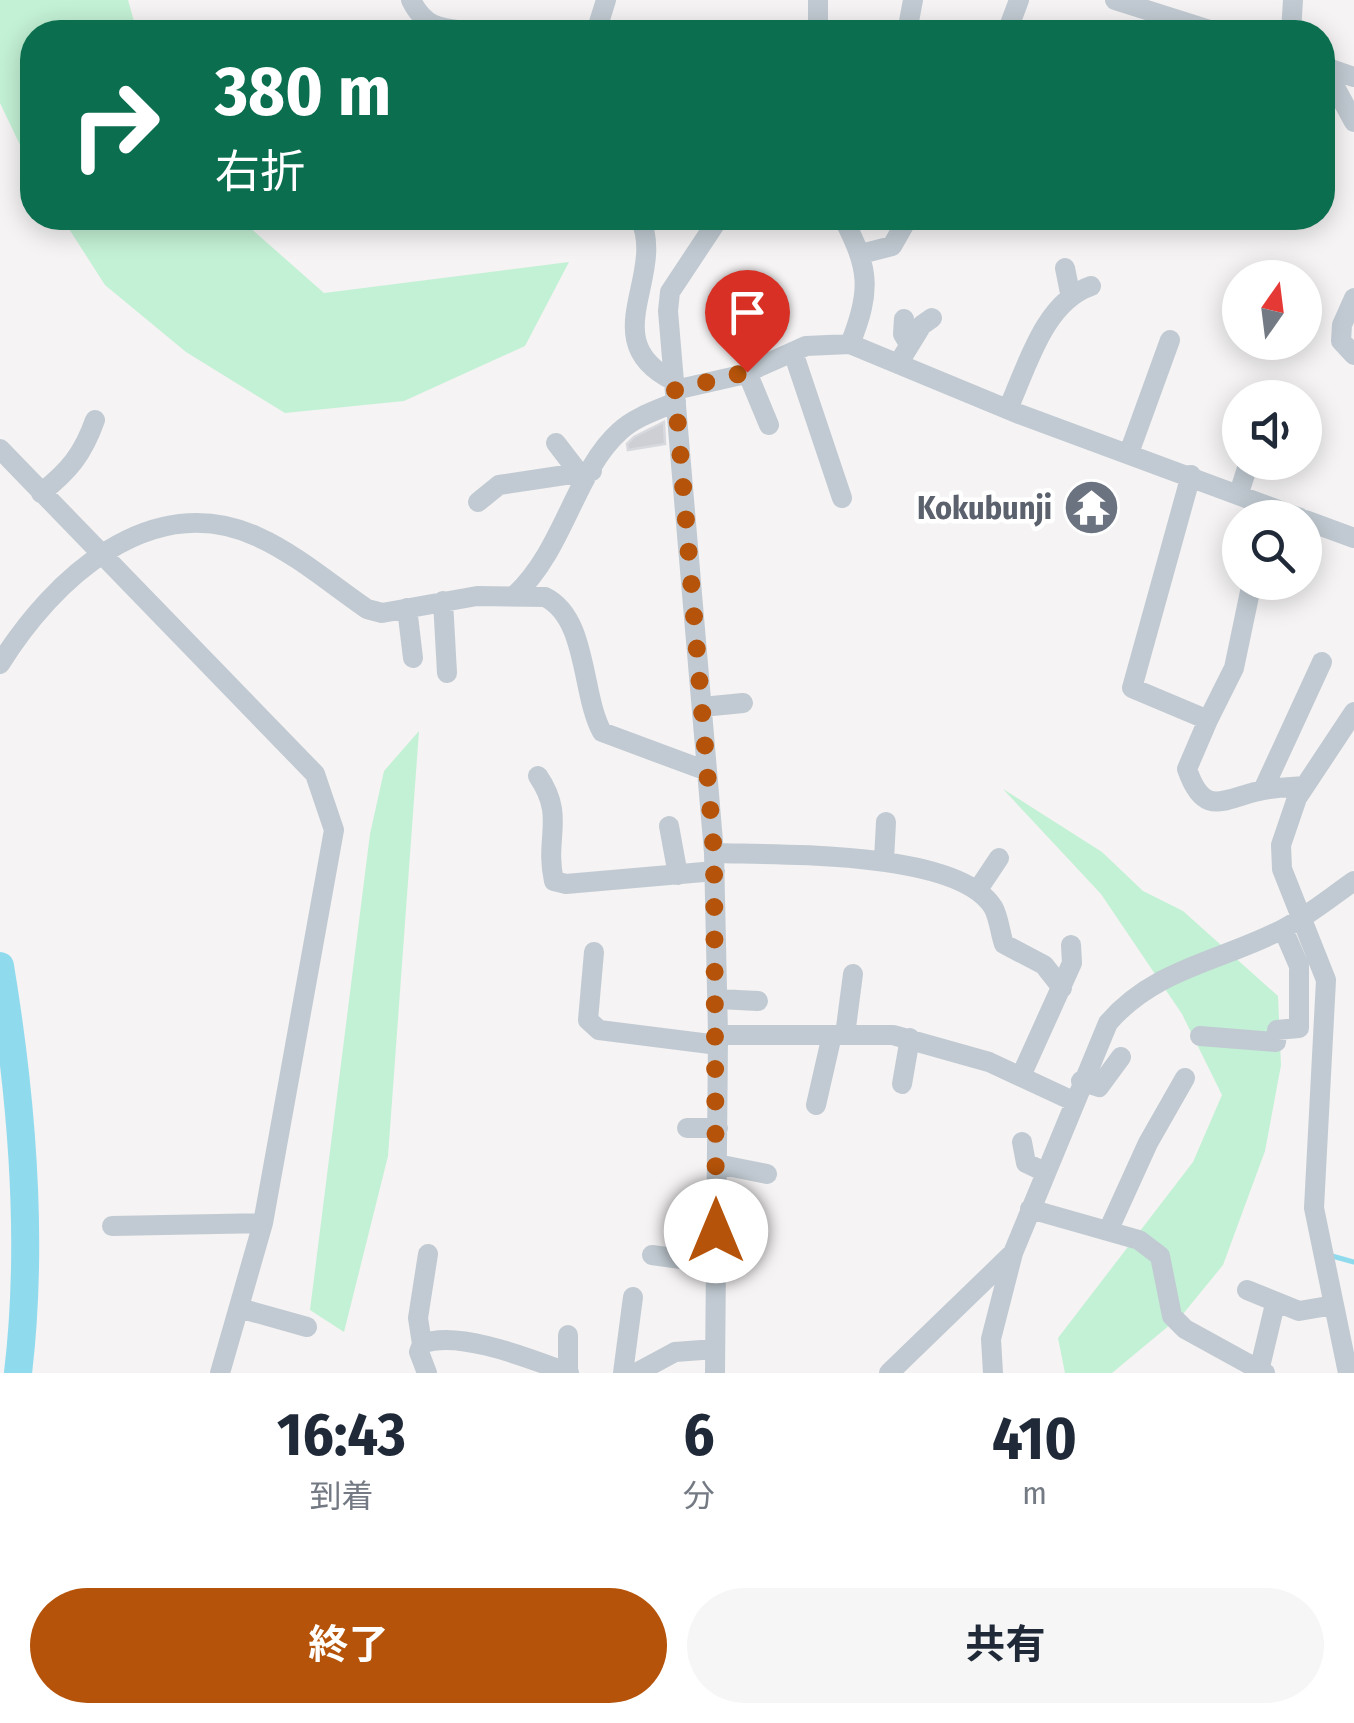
<!DOCTYPE html>
<html lang="ja">
<meta charset="utf-8">
<style>
:root{--surface:#fff;--page:#f6f6f7;--text:#1f2937;--muted:#747a83;--accent:#b45309}
body{margin:0;font-family:"Fira Sans Condensed","Noto Sans JP",sans-serif;background:var(--page);color:var(--text);height:100vh;display:flex;flex-direction:column;font-size:38px;white-space:nowrap}
*{box-sizing:border-box;margin:0}
p{font-size:32px;color:var(--muted)}
.icon{flex:none;width:55px;height:55px;fill:none;stroke:currentColor;stroke-width:2;stroke-linecap:round;stroke-linejoin:round}
.map{position:relative;height:1373px;overflow:hidden}
.panel{display:flex;flex-direction:column;background:var(--surface);flex:1}
.panel>*{flex:none}
.guide{position:absolute;left:20px;top:20px;width:1315px;height:210px;border-radius:40px;box-shadow:0 5px 25px #0003;background:#0b6e4f;color:#fff;overflow:hidden}
.needle{width:65px;rotate:14deg}
.fabs{position:absolute;left:1222px;top:260px;display:grid;gap:20px}
.fabs a{display:grid;place-items:center;width:100px;height:100px;border-radius:50%;background:var(--surface);box-shadow:0 5px 25px #0003;font-size:50px}
.pin{position:absolute;display:grid;place-items:center;width:85px;height:85px;color:#fff;margin:-102px -42px;border-radius:50% 50% 50% 0;rotate:-45deg;box-shadow:0 0 10px #0007}
.pin .icon{rotate:45deg}
.me{position:absolute;width:110px;margin:-55px;rotate:0deg;stroke-linejoin:round;filter:drop-shadow(0 0 8px #0008)}
.turn{display:flex;align-items:center;gap:35px;height:210px;padding:0 30px;font-size:45px}
.turn .icon{width:130px;height:130px;stroke-width:2.5}
.turn b{display:block;font-size:70px;line-height:85px}
.eta{display:flex;justify-content:space-evenly;align-items:center;height:170px;text-align:center}
.eta b{font-size:60px;font-weight:700;line-height:70px}
.button{display:flex;gap:20px;margin-top:auto;padding:20px 30px}
.button a{flex:1;height:115px;border-radius:60px;background:var(--accent);color:#fff;font-size:40px;font-weight:700;line-height:115px;text-align:center}
.button a+a{background:var(--page);color:var(--text)}
.map>svg:first-child{display:block}
</style>
<div class="map">
<svg width="1354" height="1373" viewBox="0 0 1354 1373">
<rect width="100%" height="100%" fill="#f5f3f3"/>
<path fill="#c3f1d5" d="M0 0H128L137 32H32V170L0 103Z
M62 218H239L324 293 569 262 525 346 404 401 285 413 186 352 105 285Z
M419 731 388 1156 344 1332 310 1310 370 834 384 771Z
M1003 789 1102 852 1143 891 1183 911 1278 996 1281 1065 1265 1151 1223 1265 1183 1314 1112 1373H1065L1058 1338 1193 1162 1222 1095 1182 1014 1101 894Z"/>
<g fill="none" stroke-linecap="round" stroke-linejoin="round">
<path stroke="#90daee" stroke-width="5" d="M1332 1256 1354 1262"/>
<path stroke="#90daee" stroke-width="28" d="M0 966C22 1099 34 1239 18 1373"/>
</g>
<path fill="#cdcfd5" stroke="#d7d9de" stroke-width="2.5" d="M664 422 665 444 628 450 627 444 634 437Z"/>
<g fill="none" stroke-linecap="round" stroke-linejoin="round">
<path stroke="#c1cad2" stroke-width="20" d="M411 0C426 30 442 28 473 32
M818 0V32
M1115 0 1216 32
M596 32 606 0
M907 32 913 0
M1007 32 1019 0
M1291 32 1293 0
M1322 66 1354 77
M1324 67 1354 122
M640 218C667 277 593 341 674 381
M843 218C869 268 872 290 850 344
M861 254 892 246 908 218
M1065 268 1070 293
M1354 298 1342 325 1341 341 1354 355
M904 319 903 334 909 344
M793 352 842 498
M898 364 922 325 932 318
M747 372 769 425
M675 390 741 375 806 346 850 344 1019 414 1300 518
M1008 409C1027 367 1044 302 1091 286
M556 443 579 473
M0 449 315 774 334 830 263 1223 220 1373
M1129 453 1170 340
M1191 475 1132 688 1208 720 1234 668 1252 582
M41 493C69 471 83 454 95 420
M1239 493 1249 462
M478 502 499 485 592 471
M1305 520 1354 538
M515 595C565 548 575 471 620 431 635 417 657 410 676 402
M443 601 447 673
M407 608 413 658
M0 664C52 580 151 487 258 537 296 554 332 585 367 609L382 613 477 596 545 597C588 618 581 694 602 732L707 771
M702 707 743 703
M1208 720 1187 769C1205 821 1225 797 1264 790 1277 787 1292 787 1305 786
M538 776C566 817 544 837 554 881L566 884 715 871
M1263 790 1322 662
M669 826 678 875
M714 853C777 855 957 850 993 907 999 917 1000 933 1004 944L1044 965 1062 988
M884 860 886 822
M977 891 999 858
M594 952 588 1020 599 1030 718 1045
M718 999 758 1001
M718 1035H893L989 1062 1073 1101
M845 1035 853 974
M1200 1036 1276 1042 1277 1030 1299 1028V966L1283 929
M1021 1076 1072 963 1071 945
M1081 1081 1099 1087 1121 1057
M902 1084 910 1038
M816 1105 832 1035
M687 1128H718
M1022 1142 1026 1163 1045 1172
M717 1164 767 1174
M1030 1209 1139 1240 1160 1256 1172 1316 1185 1329 1265 1373
M112 1226 263 1223
M1108 1231 1148 1143 1185 1078
M652 1255 716 1264
M1247 1290 1299 1311 1334 1305
M239 1308 307 1327
M568 1335V1372
M422 1344 418 1318 428 1254
M1259 1371 1275 1304
M427 1373 419 1352 422 1344C458 1329 533 1360 569 1373
M623 1373 633 1297
M636 1373 675 1352 715 1349
M715 1373 718 1035 714 853 668 311 670 292 719 218
M889 1373 1013 1253
M993 1373 991 1339 1013 1253 1108 1023C1155 968 1222 961 1283 929 1308 916 1331 897 1354 881
M1348 1373 1314 1208 1326 980 1282 869 1281 845 1297 798 1354 712"/>
</g>
<g fill="none" stroke-linecap="round" stroke-linejoin="round">
<path stroke="#b45309" stroke-width="18" stroke-dasharray="0 32.4" d="M716 1231 714 853 675 390 747 372"/>
</g>
<defs>
<symbol id="temple-disc" viewBox="-11 -11 22 22"><circle r="9.5" fill="#6b7280" stroke="#fff"/><path d="M0-6L5-2H3V0L6.5 2.5H4V6H1.5V3h-3V6H-4V2.5H-6.5L-3 0V-2H-5Z" fill="#fff"/></symbol>
</defs>
<g fill-rule="evenodd">
<use href="#temple-disc" x="1060" y="476" width="63" height="63"/>
</g>
<g text-anchor="middle" stroke-width="9" stroke-linejoin="round" paint-order="stroke">
<g font-size="32" font-weight="bold" fill="#5b616d" stroke="#fff" text-anchor="end">
<text x="1052" y="519">Kokubunji</text>
</g>
</g>
</svg>
<div class="fabs">
<a><svg class="needle" viewBox="-14 -14 28 28"><path d="M0-13l5 13h-10z" fill="#e53935"/><path d="M0 13l5-13h-10z" fill="#747a83"/></svg></a>
<a><svg class="icon" aria-label="sound" viewBox="0 0 24 24"><path d="M4 9h4l5-4v14l-5-4H4zM17 9q2 3 0 6"/></svg></a>
<a><svg class="icon" aria-label="search" viewBox="0 0 24 24"><circle cx="10" cy="10" r="6"/><path d="M15 15l6 6"/></svg></a>
</div>
<div class="pin" style="left:747px;top:372px;background:#d93025"><svg class="icon" aria-label="arrive" viewBox="0 0 24 24"><path d="M6 21V4h12l-3 4 3 4H6"/></svg></div>
<svg class="me" style="left:716px;top:1231px" viewBox="-20 -20 40 40"><circle r="19" fill="#fff"/><path d="M0-13L10 11 0 6-10 11z" fill="#b45309"/></svg>
<div class="guide">
<div class="turn"><svg class="icon" aria-label="right" viewBox="0 0 24 24"><path d="M7 20v-9h11M14 6l5 5-5 5"/></svg><div><b>380 m</b>右折</div></div>
</div>
</div>
<section class="panel">
<div class="eta">
<div><b>16:43</b><p>到着</p></div>
<div><b>6</b><p>分</p></div>
<div><b>410</b><p>m</p></div>
</div>
<div class="button"><a>終了</a><a>共有</a></div>
</section>
